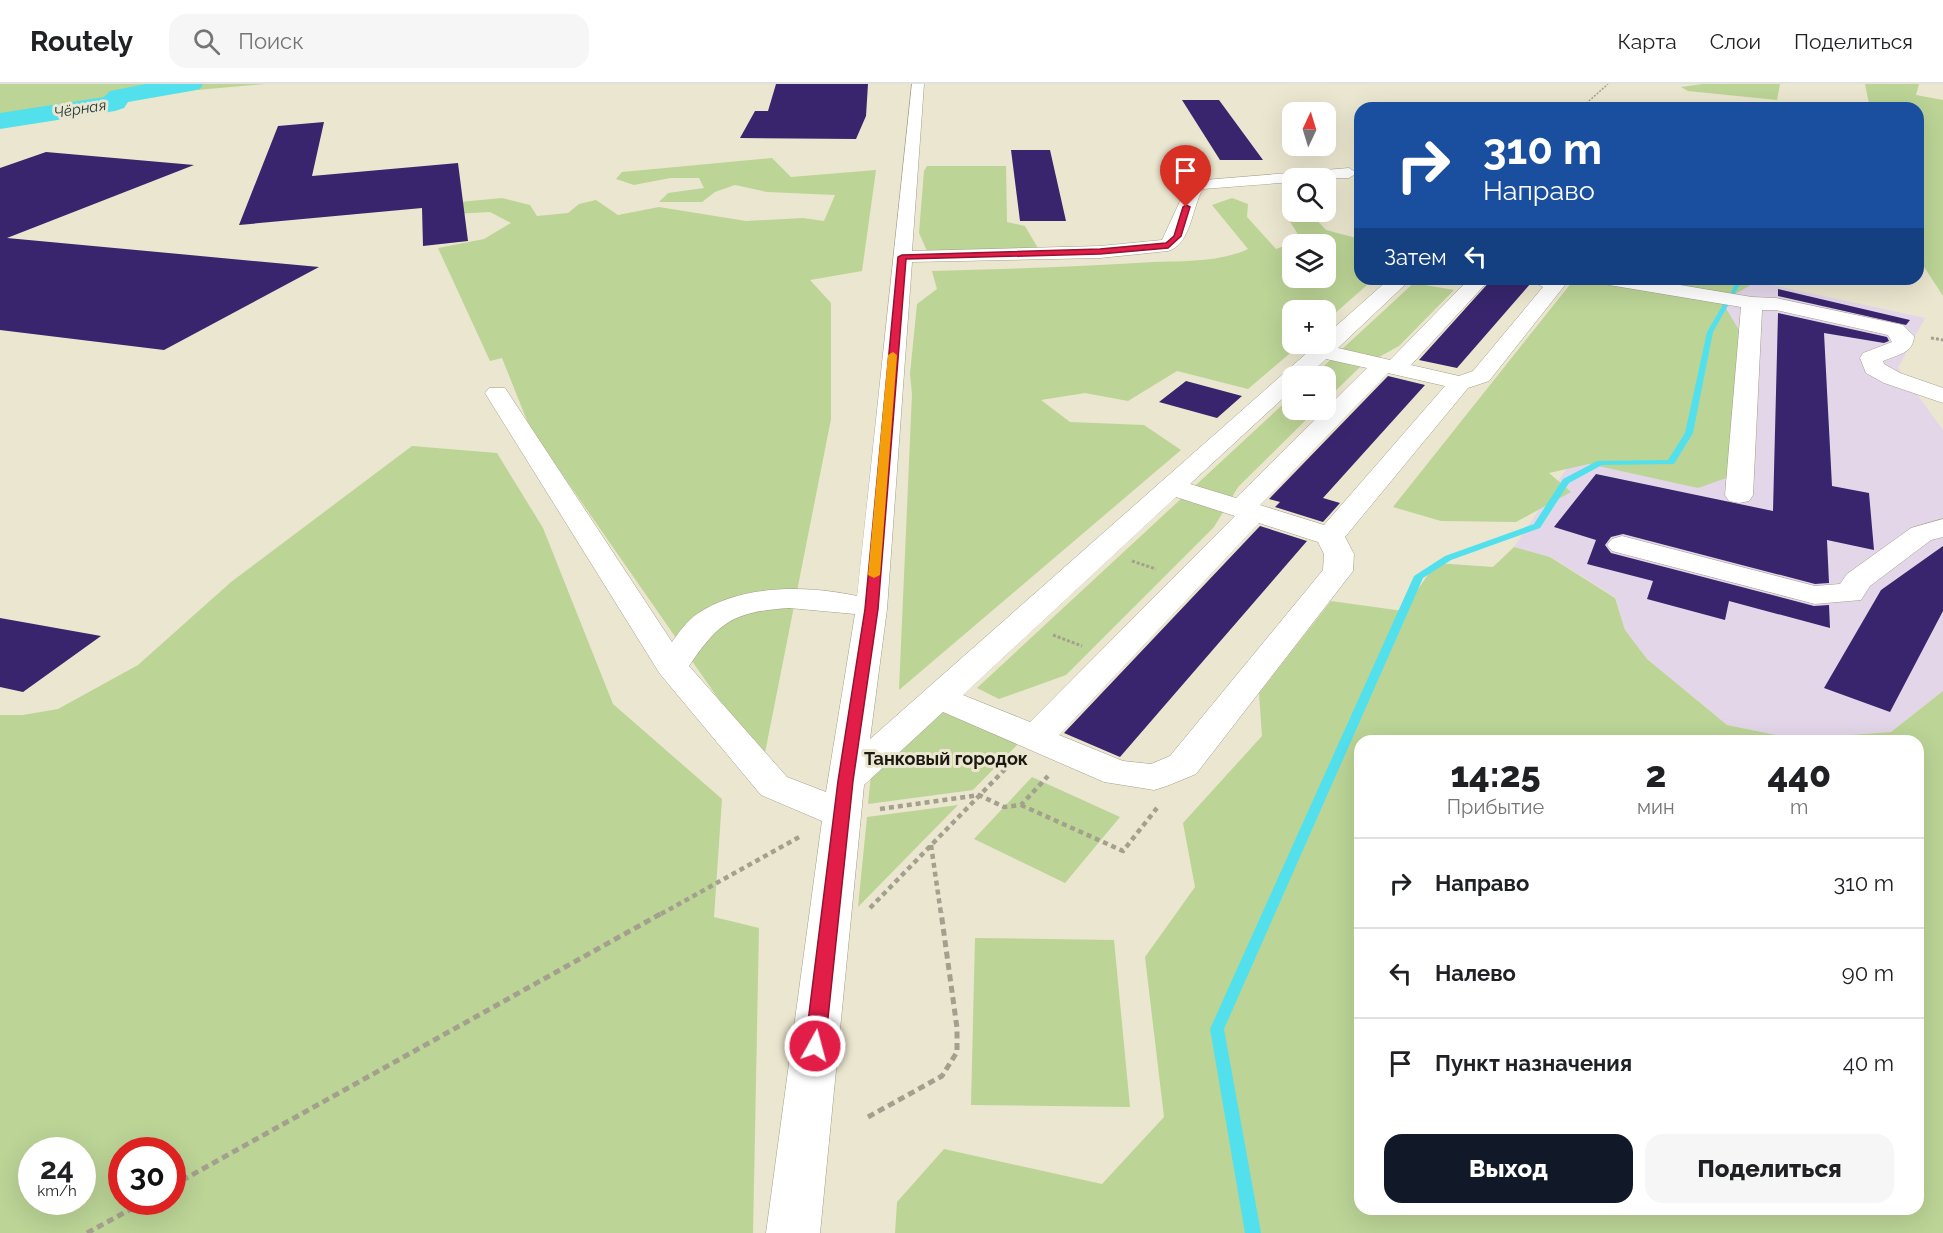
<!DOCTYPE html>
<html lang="ru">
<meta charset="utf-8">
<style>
:root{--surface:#fff;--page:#f6f6f6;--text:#202124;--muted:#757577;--line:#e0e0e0;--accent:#111827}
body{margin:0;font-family:Raleway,sans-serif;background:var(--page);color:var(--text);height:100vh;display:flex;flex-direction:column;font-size:22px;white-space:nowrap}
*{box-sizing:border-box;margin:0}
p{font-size:20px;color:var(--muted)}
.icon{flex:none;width:33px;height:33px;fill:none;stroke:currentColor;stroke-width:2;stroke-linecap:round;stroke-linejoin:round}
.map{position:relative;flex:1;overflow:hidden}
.details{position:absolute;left:1354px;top:651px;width:570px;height:480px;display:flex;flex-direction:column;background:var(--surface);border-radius:18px;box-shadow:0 6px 24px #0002}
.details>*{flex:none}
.banner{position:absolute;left:1354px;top:18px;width:570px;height:183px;border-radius:18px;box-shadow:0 6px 24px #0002;background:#1a4fa0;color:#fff;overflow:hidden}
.needle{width:39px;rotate:4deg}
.tools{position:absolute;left:1282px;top:18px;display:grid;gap:12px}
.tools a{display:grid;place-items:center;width:54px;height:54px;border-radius:12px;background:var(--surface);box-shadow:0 6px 24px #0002;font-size:30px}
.speed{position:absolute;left:18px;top:1053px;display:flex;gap:12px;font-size:30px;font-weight:700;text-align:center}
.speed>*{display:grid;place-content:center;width:78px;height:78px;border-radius:50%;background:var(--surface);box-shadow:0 6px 24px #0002;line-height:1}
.speed small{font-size:15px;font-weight:400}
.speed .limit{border:9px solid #d22;background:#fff;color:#111}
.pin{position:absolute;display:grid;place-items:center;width:51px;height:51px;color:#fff;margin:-62px -26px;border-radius:50% 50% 50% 0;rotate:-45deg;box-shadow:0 0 6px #0007}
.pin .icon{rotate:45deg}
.me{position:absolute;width:66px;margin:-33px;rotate:7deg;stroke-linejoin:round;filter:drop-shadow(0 0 4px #0008)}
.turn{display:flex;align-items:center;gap:21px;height:126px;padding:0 30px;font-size:27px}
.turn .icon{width:78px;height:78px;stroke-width:2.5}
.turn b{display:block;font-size:42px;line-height:51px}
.then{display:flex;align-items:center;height:57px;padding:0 30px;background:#0003;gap:12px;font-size:22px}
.eta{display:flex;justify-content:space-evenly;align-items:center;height:102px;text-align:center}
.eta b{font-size:36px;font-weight:800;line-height:42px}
.action{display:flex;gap:12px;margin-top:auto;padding:12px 30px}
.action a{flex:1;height:69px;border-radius:18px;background:var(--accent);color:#fff;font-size:24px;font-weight:800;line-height:69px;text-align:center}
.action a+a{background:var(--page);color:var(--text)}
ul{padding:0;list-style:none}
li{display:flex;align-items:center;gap:18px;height:90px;padding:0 30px;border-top:2px solid var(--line)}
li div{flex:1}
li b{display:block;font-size:22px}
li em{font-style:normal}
header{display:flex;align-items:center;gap:36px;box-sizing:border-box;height:84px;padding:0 30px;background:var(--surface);border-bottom:2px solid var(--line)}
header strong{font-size:28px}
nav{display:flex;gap:33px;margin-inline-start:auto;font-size:21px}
.search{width:420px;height:54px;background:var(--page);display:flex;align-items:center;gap:15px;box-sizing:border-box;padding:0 21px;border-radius:18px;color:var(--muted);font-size:22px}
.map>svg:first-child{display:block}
</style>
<header>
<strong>Routely</strong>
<div class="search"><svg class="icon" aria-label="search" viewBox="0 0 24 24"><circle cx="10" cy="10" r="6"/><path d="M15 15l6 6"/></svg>Поиск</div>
<nav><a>Карта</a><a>Слои</a><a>Поделиться</a></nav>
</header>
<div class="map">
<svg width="1943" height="1149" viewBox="0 0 1943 1149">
<rect width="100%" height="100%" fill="#ebe6cf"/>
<path fill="#e4d6e9" d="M1744 195 1925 234 1898 284 1943 346V607L1891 648 1796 655 1727 641 1647 575 1625 546 1615 513 1551 473 1514 463 1579 366 1722 224Z"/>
<path fill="#bcd496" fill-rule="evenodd" d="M0 0H265L130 12 88 26 0 38Z
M1702 0H1780L1777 16 1688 7 1681 3Z
M1865 0H1919L1916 11 1943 16V212L1919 175 1918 24H1870Z
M772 74 791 93 876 86 862 187 810 196 831 219V335L763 679 530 344 502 274 490 277 438 164 484 155 511 139 490 128 435 131 449 119 502 114 530 121 537 132 568 129 579 120 596 116 618 131 659 123 746 137 803 134 824 137 835 111 767 108 735 101 715 108 702 118H659L668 109 704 104 699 94H670L634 101 616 95 622 88Z
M927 82H1006L1007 138 1025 142 1039 166 927 167 919 149 924 87Z
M1232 114 1248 120 1247 133 1276 165 1301 155 1287 133 1291 124 1293 128 1311 130 1326 146 1360 155V195H1374L1326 237V226H1293V260H1301L1248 305 1177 287 1128 317 1085 309 1041 316 1070 338 1144 341 1181 366 899 606 912 310 910 290 917 220 937 205 932 187C1006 185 1079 183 1153 178 1183 177 1221 178 1248 165L1212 121ZM1326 160V194H1293V160Z
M1418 195H1423L1425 201 1454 206 1399 262 1359 284 1326 316V292H1313Z
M1567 195H1751L1749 202 1722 218 1742 251 1729 393 1698 404 1589 380 1549 389 1571 408 1516 438 1441 437 1393 423 1572 198Z
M1293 311V326H1316L1238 403 1214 443 1066 591 999 615 977 604Z
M412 362 497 369 543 444 613 620 722 715 714 833 759 844 753 1149H0V631H23L58 625 138 581 231 498ZM32 1066H82V1118H32ZM122 1066H172V1118H122Z
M1514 463 1550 473 1615 514 1625 546 1647 575 1727 641 1796 655 1891 648 1943 607V1149H895L897 1118 944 1065 1102 1100 1164 1033 1145 873 1195 803 1183 739 1262 652 1259 609 1331 517 1403 527 1436 479 1493 483ZM1360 657H1918V1125H1360Z
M942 625 1019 659 973 706 868 720 871 691Z
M1032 693 1120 733 1065 799 974 755Z
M958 721 858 823 867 733Z
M975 854 1114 856 1130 1023 971 1021Z"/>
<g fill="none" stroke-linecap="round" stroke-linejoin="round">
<path fill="#53e0ed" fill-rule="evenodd" d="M1737 195H1743L1713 248 1693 349 1674 380 1602 381 1569 399 1540 444 1451 476 1423 494 1224 945 1261 1149H1245L1210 945 1414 492 1445 472 1534 440 1563 395 1597 377 1668 376 1685 349 1707 248 1725 217 1728 215Z"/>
<path fill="#53e0ed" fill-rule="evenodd" d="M146 0H203L200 5 191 7 128 18 124 24 115 27 0 45V29L104 13 110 7Z"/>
</g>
<path fill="#38256d" d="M776 0H868L866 32 856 55 740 54 755 27H768Z
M1182 16H1219L1263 76H1220Z
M324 38 312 92 458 79 468 157 423 162 422 124 239 141 278 42Z
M1011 66H1050L1066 137H1020Z
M46 68 194 81 7 154 319 183 164 266 0 246V84Z
M1492 195H1527L1531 199 1457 284 1419 276Z
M1778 205 1910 236 1906 241 1778 212Z
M1778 229 1887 253 1889 257 1884 259 1824 249 1832 402 1869 409 1874 466 1827 456 1829 499 1815 500 1623 450 1611 453 1605 461 1611 469 1814 522 1829 521 1830 544 1729 517 1725 536 1647 515 1653 497 1587 480 1596 456 1554 443 1596 390 1773 427Z
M1388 292 1425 301 1323 414 1340 419 1323 438 1275 423 1280 418 1269 415Z
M1186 297 1242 312 1217 334 1159 318Z
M1260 442 1307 457 1120 673 1064 649Z
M1943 462V527L1890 628 1824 604 1881 506Z
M0 534 101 552 23 608 0 603Z"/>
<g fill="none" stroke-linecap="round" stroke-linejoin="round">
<defs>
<path id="minor" d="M912 0H924L912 167 1100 162 1162 156 1181 115 1192 97 1349 84 1357 89 1349 94H1293V98L1203 105C1192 122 1191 161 1168 167L1100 174 912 178 887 525 870 655 1317 260H1326V251L1389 195H1411L1338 264 1390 276 1469 195H1490L1411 281 1459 292 1473 287 1543 203 1529 195H1557L1565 201 1489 297 1468 304 1345 453 1354 470 1353 487 1196 690 1167 702 1154 706 1104 698 943 628 864 701 820 1149H766L822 737 761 711 660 590 485 309 489 304H505L672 558C679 548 687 537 697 530 741 500 807 501 857 512ZM1326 275 1367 284 1236 414 1190 400 1293 305V292H1307ZM1388 289 1445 302 1324 441 1260 421ZM1176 413 1235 432 1030 638 963 611ZM1259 439 1318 458 1324 470 1323 486 1170 672 1151 680 1123 677 1059 651ZM789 524 855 530 826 708 787 693 689 582C720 537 733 528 789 524Z
M1599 195H1644L1752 213 1776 214 1903 241 1914 252C1914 269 1897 271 1883 277L1884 280 1900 289 1943 304V319L1884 299 1866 289 1860 274 1863 269 1892 258 1888 251 1776 226H1762L1753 411 1749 417 1739 419 1729 417 1725 411 1741 223 1609 201Z
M1943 435V453L1931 456 1870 502 1861 516 1815 520 1612 467 1607 461 1612 455 1622 452 1815 502 1840 500 1847 490 1911 444Z"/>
</defs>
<use href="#minor" stroke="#a39f89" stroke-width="1"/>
<path stroke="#a4a08e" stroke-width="1.5" stroke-dasharray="2 1.5" stroke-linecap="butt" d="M1581 24 1608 0"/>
<path stroke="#a4a08e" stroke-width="3" stroke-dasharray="3 2" stroke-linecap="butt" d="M1931 254 1943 256
M1132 477 1156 485
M1053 551 1082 562"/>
<path stroke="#a4a08e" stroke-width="4.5" stroke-dasharray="5 4" stroke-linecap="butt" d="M1021 721 1123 767 1157 724
M880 725 979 711 1004 723 1021 721 1048 692
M931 761 941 830
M870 824 1013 677
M661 830 801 752"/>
<path stroke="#a4a08e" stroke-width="5" stroke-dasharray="7 4.5" stroke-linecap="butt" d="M868 1033 942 992 957 968V944L941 828
M172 1102 664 828
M87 1149 144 1118"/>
<use href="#minor" fill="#fff" fill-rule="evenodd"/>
</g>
<path fill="#e11d48" stroke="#92132f" stroke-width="1.5" d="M1186 121 1190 123 1181 152 1168 164 1100 170 906 175 878 525 853 697 825 962 822 968 815 970 808 968 805 962 838 697 865 525 898 173 902 171 1100 165 1166 159 1174 152 1183 123Z"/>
<path fill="#f59e0b" d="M893 268 897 271 880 491 874 494 868 491 888 271Z"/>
<g text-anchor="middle" stroke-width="6" stroke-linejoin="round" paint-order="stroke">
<g font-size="15" font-style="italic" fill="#20383a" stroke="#ebe6cf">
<text transform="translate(80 25) rotate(-9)" y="5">Чёрная</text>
</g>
<g font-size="18" font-weight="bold" fill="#1b1911" stroke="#ebe6cf">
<text x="946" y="681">Танковый городок</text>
</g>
</g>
</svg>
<div class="tools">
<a><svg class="needle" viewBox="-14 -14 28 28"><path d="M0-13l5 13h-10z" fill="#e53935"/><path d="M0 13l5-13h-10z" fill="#757577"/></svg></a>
<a><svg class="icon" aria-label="search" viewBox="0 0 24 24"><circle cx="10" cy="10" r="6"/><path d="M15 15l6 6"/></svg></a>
<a><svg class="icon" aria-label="layers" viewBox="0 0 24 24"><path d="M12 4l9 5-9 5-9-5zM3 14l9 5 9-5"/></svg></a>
<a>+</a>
<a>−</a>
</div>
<div class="speed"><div>24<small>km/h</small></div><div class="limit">30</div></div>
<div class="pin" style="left:1186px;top:123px;background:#d93025"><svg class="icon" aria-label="arrive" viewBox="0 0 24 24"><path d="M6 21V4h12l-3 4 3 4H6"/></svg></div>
<svg class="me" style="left:815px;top:962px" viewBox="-20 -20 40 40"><circle r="17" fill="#e11d48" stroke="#fff" stroke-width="3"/><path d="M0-11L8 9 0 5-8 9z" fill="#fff"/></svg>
<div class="banner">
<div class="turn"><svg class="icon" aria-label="right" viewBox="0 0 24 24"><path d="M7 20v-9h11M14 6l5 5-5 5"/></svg><div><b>310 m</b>Направо</div></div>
<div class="then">Затем<svg class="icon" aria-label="left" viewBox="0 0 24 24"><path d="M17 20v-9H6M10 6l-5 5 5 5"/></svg></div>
</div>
<section class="details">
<div class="eta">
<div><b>14:25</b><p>Прибытие</p></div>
<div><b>2</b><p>мин</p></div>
<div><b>440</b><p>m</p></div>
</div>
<ul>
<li><svg class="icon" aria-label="right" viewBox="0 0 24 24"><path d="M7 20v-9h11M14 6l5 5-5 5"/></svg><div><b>Направо</b></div><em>310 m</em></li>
<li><svg class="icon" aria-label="left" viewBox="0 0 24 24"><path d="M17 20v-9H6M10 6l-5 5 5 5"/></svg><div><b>Налево</b></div><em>90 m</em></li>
<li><svg class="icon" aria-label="arrive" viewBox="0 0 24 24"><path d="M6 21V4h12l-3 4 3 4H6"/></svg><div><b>Пункт назначения</b></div><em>40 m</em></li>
</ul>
<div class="action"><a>Выход</a><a>Поделиться</a></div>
</section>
</div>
